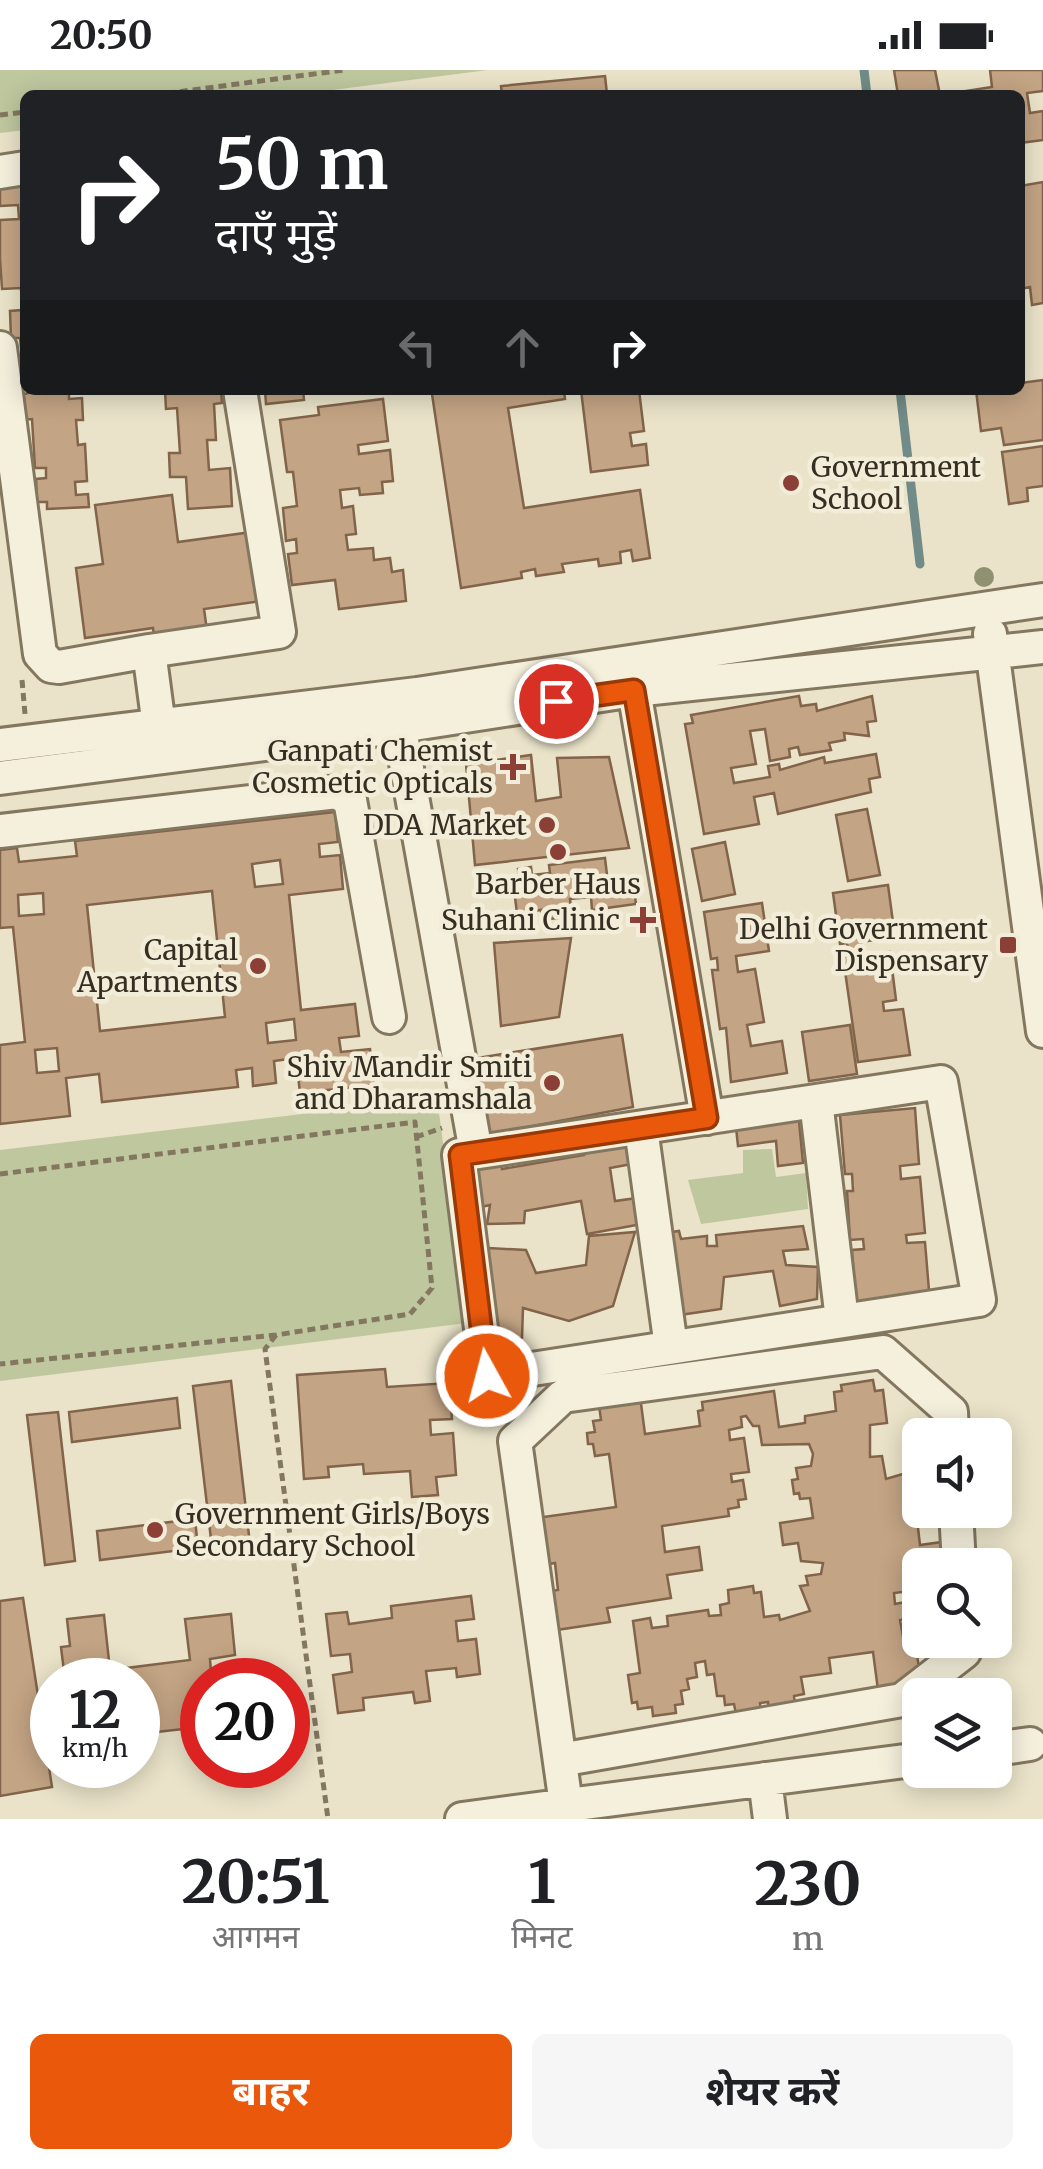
<!DOCTYPE html>
<html lang="hi">
<meta charset="utf-8">
<style>
:root{--surface:#fff;--page:#f6f6f6;--text:#202124;--muted:#757577;--accent:#ea580c}
body{margin:0;font-family:Merriweather,"Noto Sans Devanagari",serif;background:var(--page);color:var(--text);height:100vh;display:flex;flex-direction:column;font-size:38px;white-space:nowrap}
*{box-sizing:border-box;margin:0}
p{font-size:32px;color:var(--muted)}
.icon{flex:none;width:55px;height:55px;fill:none;stroke:currentColor;stroke-width:2;stroke-linecap:round;stroke-linejoin:round}
.map{position:relative;height:1749px;overflow:hidden}
.sheet{display:flex;flex-direction:column;background:var(--surface);flex:1}
.sheet>*{flex:none}
.banner{position:absolute;left:20px;top:20px;width:1005px;height:305px;border-radius:15px;box-shadow:0 5px 25px #0003;background:#202124;color:#fff;overflow:hidden}
.controls{position:absolute;left:902px;top:1348px;display:grid;gap:20px}
.controls a{display:grid;place-items:center;width:110px;height:110px;border-radius:15px;background:var(--surface);box-shadow:0 5px 25px #0003;font-size:50px}
.speed{position:absolute;left:30px;top:1588px;display:flex;gap:20px;font-size:50px;font-weight:700;text-align:center}
.speed>*{display:grid;place-content:center;width:130px;height:130px;border-radius:50%;background:var(--surface);box-shadow:0 5px 25px #0003;line-height:1}
.speed small{font-size:25px;font-weight:400}
.speed .limit{border:15px solid #d22;background:#fff;color:#111}
.pin{position:absolute;display:grid;place-items:center;width:85px;height:85px;color:#fff;margin:-42px;border:5px solid #fff;border-radius:50%;box-shadow:0 2px 10px #0007}
.me{position:absolute;width:110px;margin:-55px;rotate:353deg;stroke-linejoin:round;filter:drop-shadow(0 0 8px #0008)}
.turn{display:flex;align-items:center;gap:35px;height:210px;padding:0 30px;font-size:45px}
.turn .icon{width:130px;height:130px;stroke-width:2.5}
.turn b{display:block;font-size:70px;line-height:85px}
.lanes{display:flex;align-items:center;height:95px;padding:0 30px;background:#0003;justify-content:center;gap:50px;direction:ltr}
.lanes .off{opacity:.35}
.eta{display:flex;justify-content:space-evenly;align-items:center;height:170px;text-align:center}
.eta b{font-size:60px;font-weight:700;line-height:70px}
.primary-button{display:flex;gap:20px;margin-top:auto;padding:20px 30px}
.primary-button a{flex:1;height:115px;border-radius:15px;background:var(--accent);color:#fff;font-size:40px;font-weight:700;line-height:115px;text-align:center}
.primary-button a+a{background:var(--page);color:var(--text)}
.status{display:flex;justify-content:space-between;align-items:center;height:70px;padding:0 50px;background:var(--surface);direction:ltr}
.status svg{height:28px;fill:currentColor}
.map>svg:first-child{display:block}
</style>
<div class="status"><b>20:50</b><svg viewBox="0 0 49 12"><path d="M0 12V9h3v3zM5 12V6h3v6zM10 12V3h3v9zM15 12V0h3v12zM26 1h20v11H26zM47 4h2v5h-2z"/></svg></div>
<div class="map">
<svg width="1043" height="1749" viewBox="0 0 1043 1749">
<rect width="100%" height="100%" fill="#eae3c9"/>
<path fill="#bec79e" d="M0 0H488L294 25H25V60L0 63Z
M437 1028 467 1253 0 1311V1080Z
M772 1079 776 1107 806 1103 808 1139 701 1154 688 1110 743 1103V1080Z"/>
<g fill="none" stroke-linecap="round" stroke-linejoin="round">
<path stroke="#718c88" stroke-width="9" d="M864 0 867 25
M900 320 920 494"/>
</g>
<path fill="#c3a484" stroke="#816449" stroke-width="2.5" fill-rule="evenodd" d="M894 0H935L940 25H898Z
M990 0H1043V21L1027 23 1030 43 1043 41V70L1020 73V25H940L992 17Z
M605 6 607 24 620 25H502L501 16Z
M25 103V288H22L20 268H11L10 241 22 240 21 218 2 219 0 189V150L19 149 18 135 0 136V105Z
M1043 112V233L1032 235 1030 217 1020 219V116Z
M1043 310V370L1004 375 1001 358 981 361 976 320H1020V313Z
M41 320H80L69 321V329L82 328 83 350H76L78 375 85 374 87 411 75 412 76 425 88 424 89 437 47 439V432H37L36 409 46 408V398H35L32 349 22 350 20 325Z
M165 320H221L222 333 214 334 216 370H207L209 400 230 398 232 436 188 439 186 407H170L169 383H180L177 338 166 339Z
M265 320H303L304 330 266 334Z
M460 320H564L565 329 508 338 524 438 640 420 650 488 633 491 631 480 620 482 621 493 599 496 598 489 562 494 564 502 536 506 535 499 521 502 522 508 461 518 432 324Z
M581 320H639L644 361 630 363 632 376 646 374 648 395 591 402Z
M383 329 388 371 358 375 359 384 390 380 393 411 382 412 383 423 360 425 359 418 340 420 342 438 353 436 356 464 346 465 348 480 373 478 374 490 390 488 392 502 403 500 406 531 339 539 335 510 292 515 288 484 297 483 296 469 286 471 283 438 297 436 293 402H287L280 350 319 345 318 337Z
M1043 376V416L1027 418 1028 431 1009 434 1002 382Z
M172 425 178 472 252 462 262 531 204 539 208 568 155 575 153 558 85 568 76 498 103 494 95 435Z
M799 626 801 636 816 634 817 641 872 626 876 651 867 652 869 666 844 663 845 670 829 673 831 680 800 685 798 677 789 679 790 687 770 691 765 659 750 661 756 694 731 698 734 713 770 707 768 696 779 694 780 700 824 687 825 693 876 684 880 707 869 709 871 722 778 744 774 723 754 727 759 754 704 764 685 654 693 653 691 645Z
M531 685 536 731 561 727 557 688 609 687 629 778 475 795 466 694Z
M867 739 880 805 848 811 836 745Z
M335 742 338 772 319 774 320 787 340 785 343 819 289 825 301 940 355 934 359 966 339 968 341 982 370 979 374 1015 300 1023 296 988 274 991 276 1013 253 1016 252 998 236 1000 238 1017 102 1032 99 1004 66 1008 70 1046 0 1054V975L25 972 13 857 0 858V780L17 778 19 792 77 786 75 771ZM280 790 283 814 255 817 252 794ZM212 821 225 947 100 961 87 835ZM43 823 44 844 19 846 18 825ZM294 949 296 970 268 973 266 953ZM57 978 59 1001 37 1003 35 980Z
M725 772 735 824 702 831 692 779Z
M605 788 609 822 634 819 636 834 592 840 591 827 570 829 572 846 542 850 541 840 517 843 513 812 519 811 518 799 531 797 532 805 550 803 549 795Z
M888 815 895 867 861 872 863 885 890 882 896 930 883 932 884 941 903 939 910 985 858 992 843 887 849 886 847 873 840 874 833 823Z
M762 833 769 881 736 886 738 902 755 899 764 952 747 955 751 976 782 971 787 1003 731 1012 726 958 720 959 712 900H718L717 888 711 889 704 842Z
M571 868 559 947 501 956 494 873Z
M850 955 857 1004 809 1011 802 962Z
M622 965 633 1037 481 1066 471 989Z
M915 1038 919 1094 900 1096 901 1109 920 1107 925 1163 906 1165 907 1173 925 1172 930 1233 856 1239 852 1180 864 1179 863 1169 850 1170 847 1121H853L852 1104H845L840 1045Z
M798 1041 803 1093 778 1096 776 1071 738 1076 735 1048Z
M626 1061 632 1094 610 1098 615 1131 637 1128 642 1154 587 1164 581 1131 525 1141 524 1153 487 1154 490 1135 477 1138 469 1088 499 1083 502 1099 584 1085 582 1069Z
M803 1156 808 1179 783 1181 786 1195 818 1197 817 1229 780 1236 773 1201 724 1207 721 1239 673 1246 657 1164 679 1161 681 1169 707 1166V1176H717L716 1165Z
M635 1162 613 1236 569 1251 523 1238 522 1268 486 1274 478 1212 489 1178 526 1180 536 1203 586 1195 589 1166Z
M385 1299 387 1317 449 1313 452 1349 430 1350 431 1365 453 1363 456 1405 436 1407 438 1425 412 1427 410 1401 364 1404 363 1394 328 1397 329 1407 304 1409 297 1305Z
M873 1310 875 1321 883 1320 887 1353 870 1355V1387L882 1386 886 1409 920 1399V1440H944L945 1446 917 1449 920 1475 949 1471 952 1495H920L918 1520 894 1523 895 1534 910 1531 912 1548 900 1550 904 1572 915 1571 920 1605 903 1608 904 1616 878 1620 873 1582 829 1588 831 1603 801 1607 804 1624 794 1626 795 1635 769 1639 768 1632 760 1633 761 1640 736 1644 734 1634 725 1635 724 1626H717L714 1604 707 1605 705 1591 695 1593 697 1607 687 1609 689 1619 681 1621 683 1634 675 1635 676 1643 653 1646 652 1637 638 1639 637 1632 632 1633 628 1605 640 1603 633 1551 650 1548 652 1558 668 1556 667 1546 708 1540 709 1546 721 1545 720 1535 729 1533 728 1520 753 1516 754 1523 761 1522 764 1547 779 1545 780 1550 810 1541 800 1516 808 1515 806 1506 821 1504 823 1493 801 1491 798 1473 783 1475 780 1453 813 1448 810 1428 800 1429 799 1423 794 1424 792 1410 798 1409 796 1398 811 1396 813 1384 809 1374 762 1375 759 1356H753L746 1346 741 1347 742 1357 729 1360 730 1370 744 1368 749 1402 731 1404 732 1412 743 1410 746 1429 738 1430 739 1437 728 1439 729 1446 662 1456 665 1482 699 1477 702 1500 667 1505 671 1528 607 1538 610 1552 550 1561 544 1522 558 1520 555 1493 543 1495 536 1448 616 1437 609 1384 595 1386 593 1374H588L587 1363 595 1362 593 1351 601 1350 599 1335 640 1326 645 1364 700 1356 698 1341 703 1340 702 1332 774 1321 779 1357 805 1353V1346L836 1341 834 1322 842 1321 841 1315Z
M231 1311 250 1474 212 1478 193 1316Z
M177 1328 180 1358 72 1372 69 1342Z
M58 1342 75 1491 45 1495 27 1345Z
M195 1449 198 1478 100 1490 97 1461Z
M471 1526 474 1549 456 1551 458 1571 476 1569 480 1604 457 1607 456 1598 426 1601 430 1631 415 1633 413 1622 363 1628 364 1640 338 1643 333 1605 352 1602 350 1584 331 1586 326 1544 347 1542 349 1554 392 1548 391 1536Z
M23 1528 52 1717 0 1726V1531Z
M231 1544 235 1585 210 1589 211 1602 234 1599 235 1610H202V1657L138 1664V1610H65L61 1577 70 1576 67 1549 104 1545 110 1600 190 1590 185 1549Z"/>
<g fill="none" stroke-linecap="round" stroke-linejoin="round">
<defs>
<path id="minor" d="M0 102 25 98
M0 278 40 584 51 596 59 597 149 581
M990 564 1043 961
M634 620 707 1048
M399 654 476 1082
M0 675 417 624 1043 530
M162 679 149 581 279 562 240 320
M0 708 381 659 634 620 1043 577
M0 761 337 722 350 730 389 947
M941 1012 979 1230 487 1306 459 1085Z
M816 1031 842 1250
M641 1058 671 1277
M956 1440 959 1495
M995 1679 1030 1674
M560 1690 902 1630 964 1582 963 1570
M765 1709 770 1749
M462 1749 920 1689
M568 1749 515 1371 563 1326 883 1282 951 1342 952 1365"/>
</defs>
<use href="#minor" stroke="#847760" stroke-width="38"/>
<path stroke="#847760" stroke-width="5" stroke-dasharray="8 5" stroke-linecap="butt" d="M154 25 344 0
M0 45 25 42
M22 610 25 644
M416 1067 442 1058
M0 1104 415 1052 432 1218 410 1244 276 1265 0 1294
M276 1265 265 1279 328 1749"/>
<use href="#minor" stroke="#f5f0dc" stroke-width="32"/>
</g>
<circle fill="#8e9272" cx="984" cy="507" r="10"/>
<g fill="none" stroke-linecap="round" stroke-linejoin="round">
<defs>
<path id="route" d="M487 1306 460 1085 707 1048 634 620 556 631"/>
</defs>
<use href="#route" stroke="#983908" stroke-width="25"/>
<use href="#route" stroke="#ea580c" stroke-width="18"/>
</g>
<g fill="#8c3f37" stroke="#f2edd8" stroke-width="4">
<circle cx="791" cy="413" r="10"/>
<path d="M508 682h10v10h10v10h-10v10h-10v-10h-10v-10h10z"/>
<circle cx="547" cy="755" r="10"/>
<circle cx="558" cy="782" r="10"/>
<path d="M638 835h10v10h10v10h-10v10h-10v-10h-10v-10h10z"/>
<rect x="998" y="865" width="20" height="20" rx="5"/>
<circle cx="258" cy="896" r="10"/>
<circle cx="552" cy="1013" r="10"/>
<circle cx="155" cy="1460" r="10"/>
</g>
<g text-anchor="middle" stroke-width="9" stroke-linejoin="round" paint-order="stroke">
<g font-size="28" fill="#362e22" stroke="#f2edd8" text-anchor="end">
<text x="811" y="407" text-anchor="start">Government<tspan x="811" dy="32">School</tspan></text>
<text x="493" y="691">Ganpati Chemist<tspan x="493" dy="32">Cosmetic Opticals</tspan></text>
<text x="527" y="765">DDA Market</text>
<text x="558" y="824" text-anchor="middle">Barber Haus</text>
<text x="620" y="860">Suhani Clinic</text>
<text x="988" y="869">Delhi Government<tspan x="988" dy="32">Dispensary</tspan></text>
<text x="238" y="890">Capital<tspan x="238" dy="32">Apartments</tspan></text>
<text x="532" y="1007">Shiv Mandir Smiti<tspan x="532" dy="32">and Dharamshala</tspan></text>
<text x="175" y="1454" text-anchor="start">Government Girls/Boys<tspan x="175" dy="32">Secondary School</tspan></text>
</g>
</g>
</svg>
<div class="controls">
<a><svg class="icon" aria-label="sound" viewBox="0 0 24 24"><path d="M4 9h4l5-4v14l-5-4H4zM17 9q2 3 0 6"/></svg></a>
<a><svg class="icon" aria-label="search" viewBox="0 0 24 24"><circle cx="10" cy="10" r="6"/><path d="M15 15l6 6"/></svg></a>
<a><svg class="icon" aria-label="layers" viewBox="0 0 24 24"><path d="M12 4l9 5-9 5-9-5zM3 14l9 5 9-5"/></svg></a>
</div>
<div class="speed"><div>12<small>km/h</small></div><div class="limit">20</div></div>
<div class="pin" style="left:556px;top:631px;background:#d93025"><svg class="icon" aria-label="arrive" viewBox="0 0 24 24"><path d="M6 21V4h12l-3 4 3 4H6"/></svg></div>
<svg class="me" style="left:487px;top:1306px" viewBox="-20 -20 40 40"><circle r="17" fill="#ea580c" stroke="#fff" stroke-width="3"/><path d="M0-11L8 9 0 5-8 9z" fill="#fff"/></svg>
<div class="banner">
<div class="turn"><svg class="icon" aria-label="right" viewBox="0 0 24 24"><path d="M7 20v-9h11M14 6l5 5-5 5"/></svg><div><b>50 m</b>दाएँ मुड़ें</div></div>
<div class="lanes"><svg class="icon off" aria-label="left" viewBox="0 0 24 24"><path d="M17 20v-9H6M10 6l-5 5 5 5"/></svg><svg class="icon off" aria-label="ahead" viewBox="0 0 24 24"><path d="M12 20V5M6 11l6-6 6 6"/></svg><svg class="icon" aria-label="right" viewBox="0 0 24 24"><path d="M7 20v-9h11M14 6l5 5-5 5"/></svg></div>
</div>
</div>
<section class="sheet">
<div class="eta">
<div><b>20:51</b><p>आगमन</p></div>
<div><b>1</b><p>मिनट</p></div>
<div><b>230</b><p>m</p></div>
</div>
<div class="primary-button"><a>बाहर</a><a>शेयर करें</a></div>
</section>
